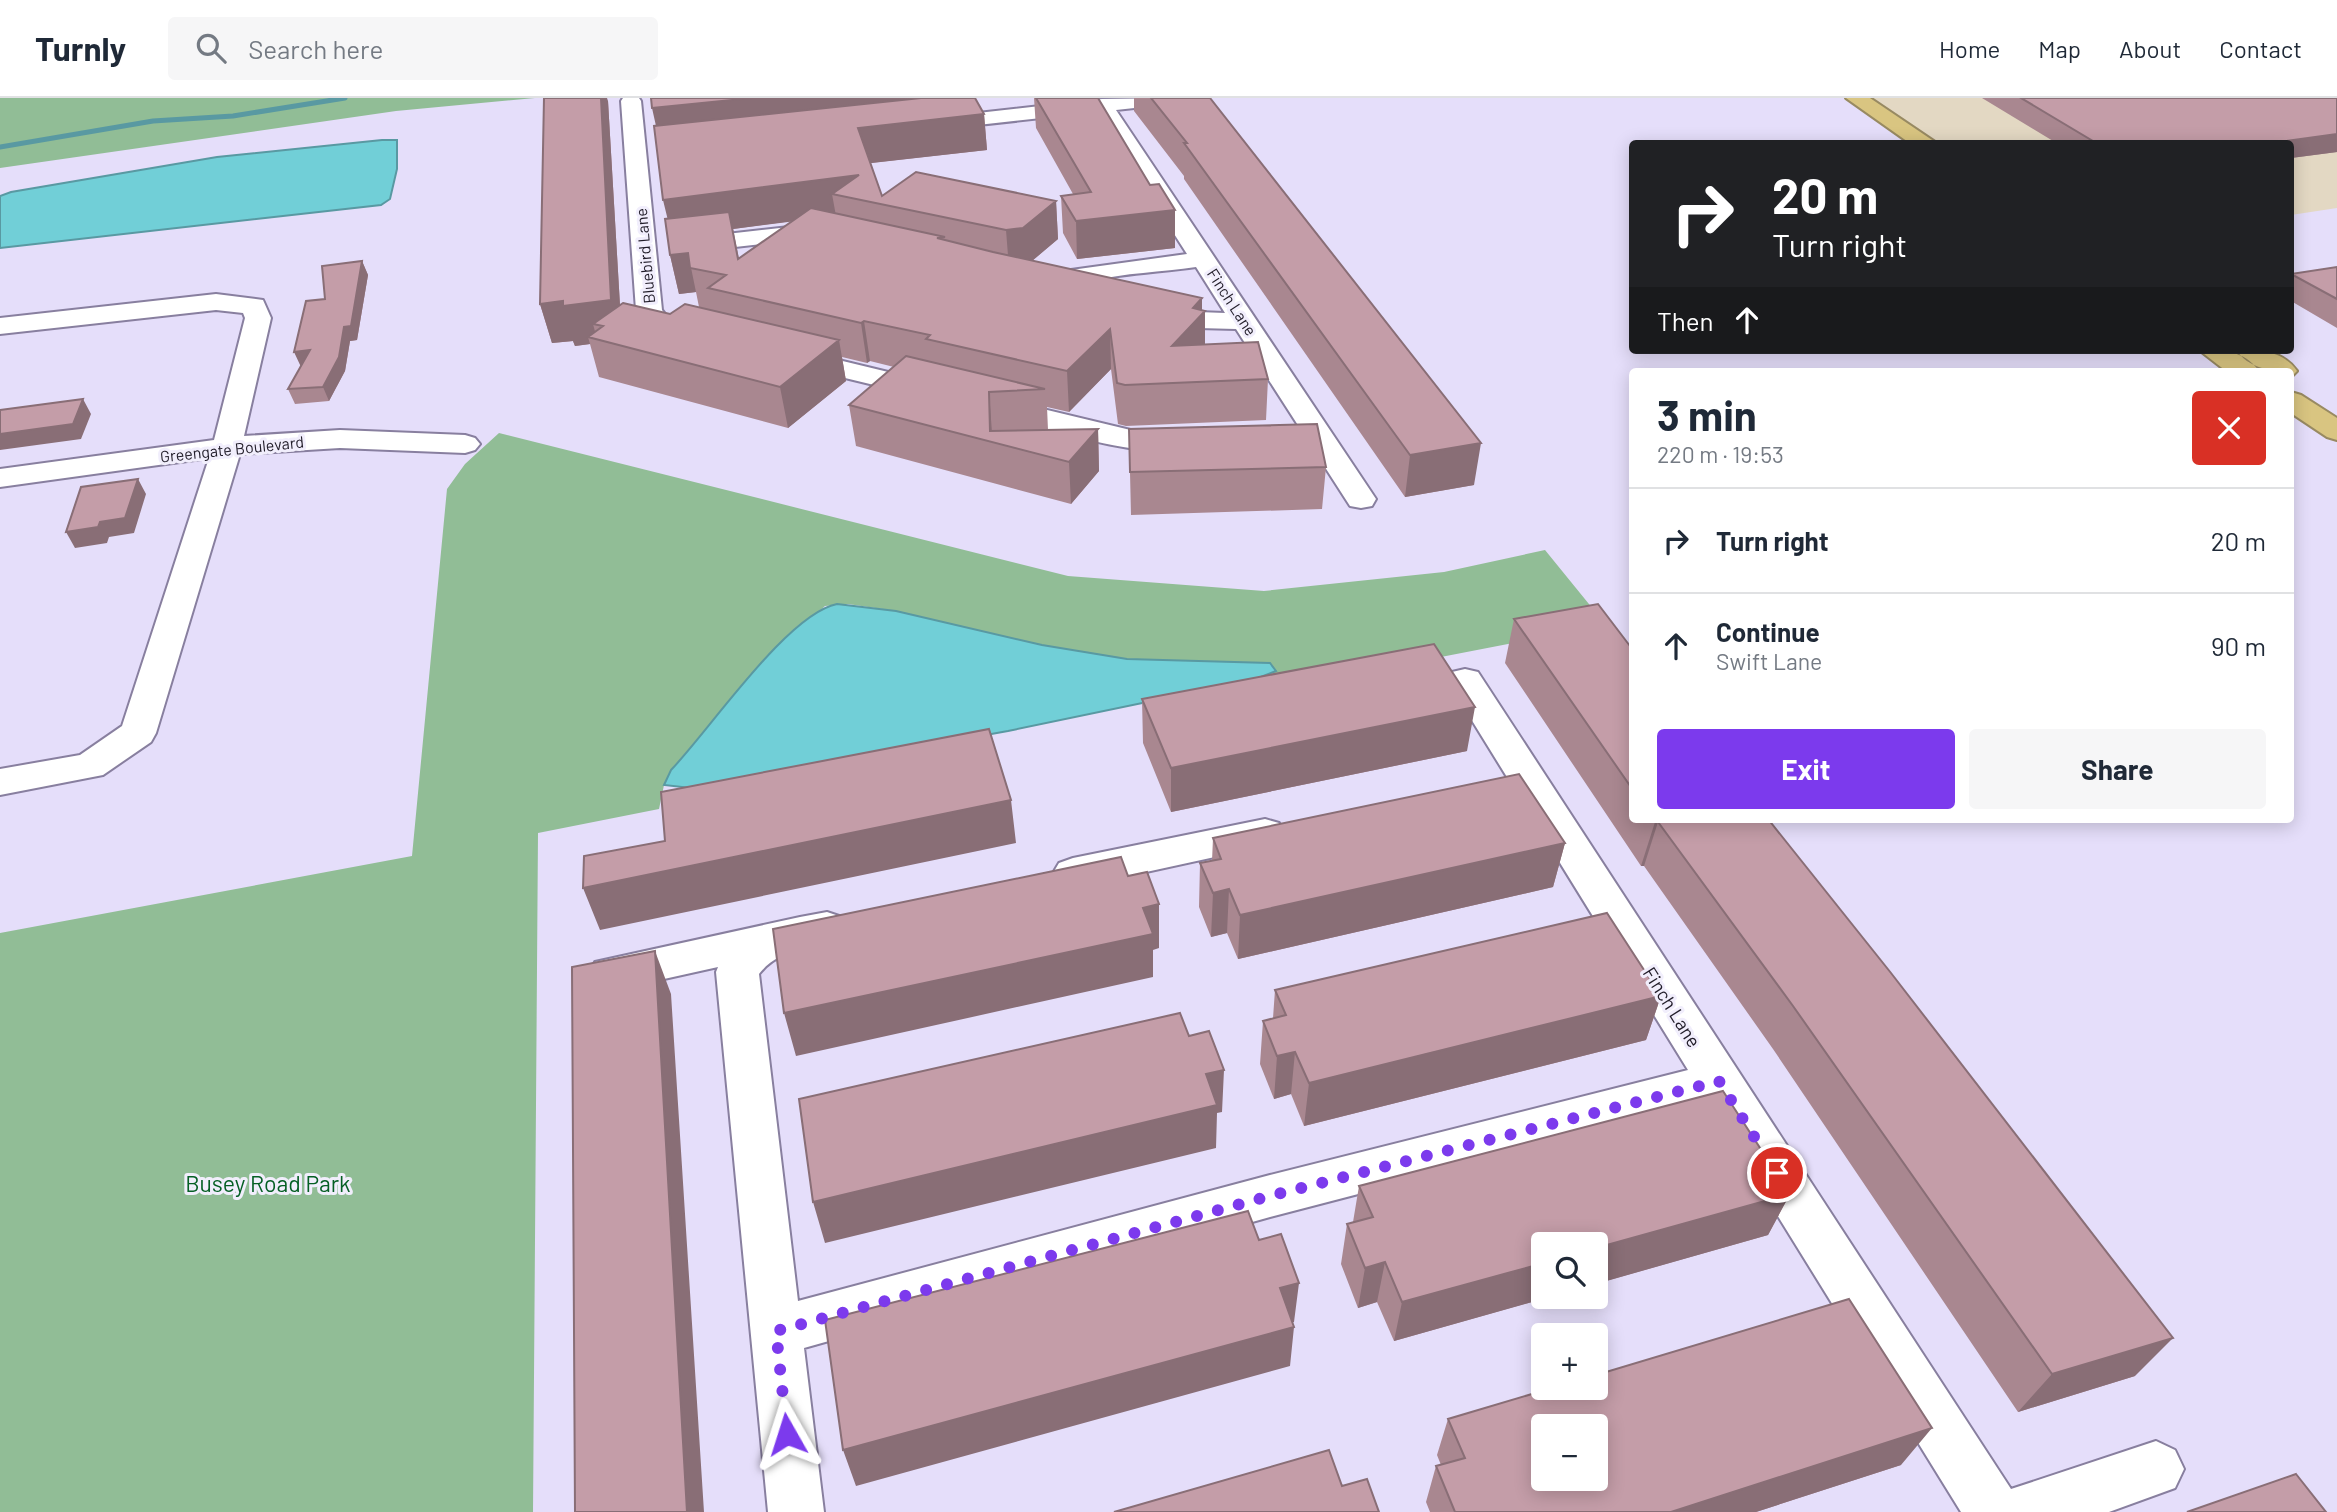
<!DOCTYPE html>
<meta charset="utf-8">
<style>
:root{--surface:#fff;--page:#f6f6f7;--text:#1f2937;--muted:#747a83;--line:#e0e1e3;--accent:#7c3aed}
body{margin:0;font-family:Barlow,sans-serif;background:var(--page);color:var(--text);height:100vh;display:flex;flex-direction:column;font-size:26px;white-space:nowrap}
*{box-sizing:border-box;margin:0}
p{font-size:23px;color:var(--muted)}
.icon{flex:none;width:38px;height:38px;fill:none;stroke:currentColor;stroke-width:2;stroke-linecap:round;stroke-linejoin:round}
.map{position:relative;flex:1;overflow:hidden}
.side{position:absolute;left:1629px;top:270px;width:665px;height:455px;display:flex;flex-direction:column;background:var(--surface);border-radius:7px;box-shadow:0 4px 18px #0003}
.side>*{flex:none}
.hud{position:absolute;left:1629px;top:42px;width:665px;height:214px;border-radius:7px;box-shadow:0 4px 18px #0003;background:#202124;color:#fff;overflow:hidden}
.tools{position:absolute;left:1531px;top:1134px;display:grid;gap:14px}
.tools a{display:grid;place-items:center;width:77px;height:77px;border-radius:7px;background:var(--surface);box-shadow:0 4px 18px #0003;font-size:35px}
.pin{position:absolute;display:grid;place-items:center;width:60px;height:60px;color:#fff;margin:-30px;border:4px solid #fff;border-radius:50%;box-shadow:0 2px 7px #0007}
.me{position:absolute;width:77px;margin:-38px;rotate:354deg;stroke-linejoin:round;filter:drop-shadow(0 0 5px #0008)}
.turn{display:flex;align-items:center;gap:24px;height:147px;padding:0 28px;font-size:32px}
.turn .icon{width:91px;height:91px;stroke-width:2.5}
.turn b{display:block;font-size:49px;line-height:60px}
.then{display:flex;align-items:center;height:66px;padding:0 28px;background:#0003;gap:14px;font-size:26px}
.round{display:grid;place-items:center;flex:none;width:74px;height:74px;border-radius:7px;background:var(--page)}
.summary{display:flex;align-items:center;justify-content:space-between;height:119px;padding:0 28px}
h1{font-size:42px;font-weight:700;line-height:52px}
.primary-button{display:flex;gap:14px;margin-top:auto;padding:14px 28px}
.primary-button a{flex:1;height:80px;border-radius:7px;background:var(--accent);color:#fff;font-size:28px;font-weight:700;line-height:80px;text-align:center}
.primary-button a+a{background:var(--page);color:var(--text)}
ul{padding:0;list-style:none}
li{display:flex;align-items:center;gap:21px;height:105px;padding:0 28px;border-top:2px solid var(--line)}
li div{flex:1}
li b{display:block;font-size:26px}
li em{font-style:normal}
header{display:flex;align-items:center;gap:42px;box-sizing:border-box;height:98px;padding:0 35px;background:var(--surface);border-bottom:2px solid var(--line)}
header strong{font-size:33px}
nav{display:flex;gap:38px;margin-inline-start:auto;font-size:24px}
.search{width:490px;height:63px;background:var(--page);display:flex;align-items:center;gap:18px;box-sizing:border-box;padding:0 24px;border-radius:7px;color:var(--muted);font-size:26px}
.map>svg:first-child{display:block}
</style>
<header>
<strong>Turnly</strong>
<div class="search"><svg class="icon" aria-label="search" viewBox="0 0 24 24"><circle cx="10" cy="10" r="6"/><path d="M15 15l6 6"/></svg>Search here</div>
<nav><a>Home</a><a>Map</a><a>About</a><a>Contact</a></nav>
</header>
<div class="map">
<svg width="2337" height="1414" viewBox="0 0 2337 1414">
<rect width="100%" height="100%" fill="#e5defa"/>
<path fill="#e3d8c3" d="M1869 0H2337V110L2291 117V46L1940 45Z"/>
<path fill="#91bd96" d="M0 0H535L396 13 0 70Z
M499 335 1068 478 1264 493 1444 474 1545 452 1606 527 1281 590 1272 575 1275 573 1270 565 1127 561 1042 547 896 513 848 506 825 508 771 555 671 672 664 687 659 711 538 735 533 1414H0V835L412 758 447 391 465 366Z"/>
<path fill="#71cfd7" stroke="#5999a2" stroke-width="2" d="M382 42H397V71L390 101 381 107 0 150V98L11 94 217 59Z
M837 506 896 513 1042 547 1127 561 1270 565 1276 573 1253 582 1008 633 691 690 664 687 671 672C709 633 787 516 837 506Z"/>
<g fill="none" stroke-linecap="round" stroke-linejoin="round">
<path stroke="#5999a2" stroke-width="5" d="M0 49 153 23 233 18 345 0"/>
<defs>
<path id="minor" d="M623 0H639L641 3 662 212 668 220 700 228 704 234 700 240 691 242 650 232 636 212 621 3Z
M1181 0 1178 4 1171 6 1116 12 1376 401 1372 408 1361 410 1350 408 1236 231 1198 230 1147 219 1143 213 1147 207 1156 205 1198 214 1225 215 1196 169C1162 174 1124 175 1091 183 1074 187 1070 202 1051 197L1047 192 1071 172 1187 156 1096 14 933 32 925 31 922 26 925 21 933 20 1102 1Z
M789 129 832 134 835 139 832 144 823 146 789 143 682 155 673 153 670 148 673 143 682 141Z
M216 196 263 202 271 220 244 338 340 332 465 337 475 340 480 346 475 352 465 355 340 350 240 356 156 635 151 644 103 677 0 697V671L80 657 122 628 209 360 0 389V371L214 342 245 220 243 215 216 212 0 236V220Z
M793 251 942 287 946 293 942 299 932 301 783 265 779 259 783 253Z
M997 300 1143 335 1192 339 1197 345 1192 351C1145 363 1037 328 987 315L983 309 987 303Z
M1465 571 1478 574 2011 1391 2156 1343 2175 1352 2184 1371 2175 1390 2109 1414H1961L1708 1005 1270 1119 804 1250 824 1414H768L716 874 718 869 610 893 595 888 589 876 595 864 800 819 827 814 842 819 848 830 842 841C812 851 780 849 759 876L798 1203 1270 1077 1688 972 1447 582 1452 574Z
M1265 721 1279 725 1285 735 1279 745 1073 790 1059 785 1053 775 1059 765 1073 760Z"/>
<path id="highway" d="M1846 0H1870L1938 46H1911Z
M2199 252C2223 252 2244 252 2259 273H2226Z
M2236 252C2260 252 2282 252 2297 273L2291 279V273C2270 273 2250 271 2236 252Z
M2291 294 2301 297 2337 320V342L2327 339 2291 315Z"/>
</defs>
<use href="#minor" stroke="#887f9f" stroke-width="4"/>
<use href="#highway" stroke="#988a62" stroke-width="4"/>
<use href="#minor" fill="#fff" fill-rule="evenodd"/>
<use href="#highway" fill="#d9c581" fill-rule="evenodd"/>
</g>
<path fill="#a98790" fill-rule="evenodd" d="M1034 0H1098L1150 87 1175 112V150L1077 161 1063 135 1061 98 1073 96 1036 30Z
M1134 0H1151L1474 387 1405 399 1184 81V78L1134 13Z
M1982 0H2337V54L2291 60V46H2058Z
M608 3 620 207 670 216 713 213 699 209 696 194 679 196 670 157 665 121 984 16 987 52 870 65 882 98 1056 103 1058 141 1032 163 1202 200V212L1205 213V246L1268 281 1266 322 1126 328 1118 326 1111 271 1069 314 1047 309 1048 332 1098 331 1099 373 1071 406 856 348 849 307 894 269 870 263 867 265 842 259 846 283 788 330 599 279 590 246 575 248 573 243 552 245 540 206ZM792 123 739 161 733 131Z
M362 163 368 177 357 242 350 243 345 273 329 303 295 306 288 291 301 269 325 201Z
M2337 169V230L2291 203V176Z
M1129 331 1326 369 1322 411 1131 417Z
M1514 521 1633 552V721H1768L2135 1278 2018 1314 1773 951 1644 768H1641L1505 565Z
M1142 601 1467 653 1171 714 1143 645Z
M1213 740 1565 745 1553 789 1238 861 1227 835 1211 839 1199 809 1200 765 1212 763Z
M1275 892 1661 898 1646 942 1304 1028 1291 996 1274 1001 1260 966 1263 923 1273 920Z
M1359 1088 1790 1096 1768 1137 1394 1243 1377 1204 1358 1210 1341 1166 1347 1126 1353 1124Z
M1448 1321 1901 1367 1756 1414H1430L1426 1404 1436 1368 1441 1367 1437 1357Z"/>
<path fill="#896e76" d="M601 0H607L608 3 622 242 603 228 593 226 597 241 588 239 590 246 575 248 573 243 552 245 540 206 563 203Z
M752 0H965L660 46 652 10Z
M984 16 987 52 863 66 858 30Z
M2337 36V54L2291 60V46H2264Z
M859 77 832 96 836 118 733 131 746 200 733 131 672 139 663 102Z
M1056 103 1058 141 1026 168 1009 170 1006 132Z
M1175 112V150L1077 161 1076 123Z
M688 155 696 194 679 196 670 157Z
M362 163 368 177 357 242 350 243 345 273 329 303 323 289 344 229Z
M1202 200V216L1205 213V253L1172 248 1193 210Z
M864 223 870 263 867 265 861 225Z
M1110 231 1111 271 1069 314 1067 273Z
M839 242 846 283 788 330 780 289Z
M310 252 301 269 294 254Z
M989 294 992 335 991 343Z
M83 301 91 316 81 341 0 352V336Z
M1098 331 1099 373 1071 406 1069 364Z
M1481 345 1474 387 1405 399 1410 357Z
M138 381 146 396 134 435 109 439 107 445 75 450 66 434Z
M1475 609 1467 653 1171 714V670Z
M1011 702 1016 745 600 832 583 790Z
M1655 724H1658L1644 768H1641Z
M1565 745 1553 789 1238 861 1240 817Z
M1229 791 1227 835 1211 839 1213 795Z
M1159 806V850L1153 852V879L796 958 784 915 1143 810Z
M655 853 671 896 704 1414H687Z
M1661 898 1646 942 1304 1028 1309 985Z
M1295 954 1291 996 1274 1001 1277 958Z
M1224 972 1222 1014 1217 1015 1216 1050 825 1145 813 1104 1206 976Z
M1790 1096 1768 1137 1596 1186V1150Z
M1385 1164 1377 1204 1358 1210 1365 1170Z
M1544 1165V1199H1550L1394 1243 1402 1204Z
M1299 1185 1294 1224 1276 1229 1280 1190Z
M1294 1229 1290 1268 856 1388 843 1352Z
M2173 1240 2135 1278 2018 1314 2052 1276Z
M1932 1330 1901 1367 1756 1414H1671Z"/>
<path fill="#c49da8" stroke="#896e76" stroke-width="2" fill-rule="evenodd" d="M544 0H601L611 202 563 208V203L540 206Z
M651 0H752L652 10Z
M921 0H975L984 16 858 30 882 98 916 74 1056 103 1023 130 1006 132 832 96 859 77 663 102 654 28Z
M1036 0H1098L1150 87 1159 86 1175 112 1076 123 1061 98 1091 94Z
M1151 0H1210L1481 345 1410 357 1184 45H1187Z
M2021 0H2337V36L2264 46H2098Z
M811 110 945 139 937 140 993 154 1202 200 1193 210 1205 213 1172 248 1258 244 1268 281 1125 287 1117 285 1110 231 1067 273 926 241 930 237 864 223 861 225 708 190 726 177 690 170 688 155 670 157 665 121 729 114 738 161Z
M362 163 351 228 344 229 339 259 323 289 288 291 310 252 294 254 306 203 325 201 322 168Z
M2337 169V201L2291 176Z
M623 205 670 216 685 206 839 242 780 289 588 239 603 228 593 226Z
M906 258 1045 291 989 294 990 333 1098 331 1069 364 849 307Z
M83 301 73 326 0 336V312Z
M1317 326 1326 369 1130 374 1129 331Z
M138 381 125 420 100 424 98 429 66 434 81 389Z
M1598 506 1633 552V692L1514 521Z
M1434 546 1475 609 1171 670 1142 601Z
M989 631 1011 702 583 790 584 758 665 743 661 694Z
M1519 676 1565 745 1240 817 1229 791 1213 795 1200 765 1221 761 1213 740Z
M1653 721H1768L1891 875 2173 1240 2052 1276 1793 908 1658 724H1655Z
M1121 759 1128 778 1147 774 1159 806 1143 810 1153 836 784 915 773 831Z
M1607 815 1661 898 1309 985 1295 954 1277 958 1263 923 1286 917 1275 892Z
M655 853 687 1414H575L572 869Z
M1180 915 1189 938 1209 933 1224 972 1206 976 1217 1007 813 1104 799 1001Z
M1723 993 1790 1096 1596 1150V1146H1544V1165L1402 1204 1385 1164 1365 1170 1347 1126 1373 1119 1359 1088Z
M1248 1113 1259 1142 1281 1136 1299 1185 1280 1190 1294 1229 843 1352 825 1222Z
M1849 1201 1932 1330 1671 1414H1455L1436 1368 1465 1360 1448 1321 1552 1290H1596V1277ZM1544 1328H1596V1381H1544Z
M1329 1352 1342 1388 1367 1381 1379 1414H1114Z
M2296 1376 2326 1414H2187Z"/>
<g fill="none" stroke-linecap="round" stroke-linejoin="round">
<path stroke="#7c3aed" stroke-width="12" stroke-dasharray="0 21.6" d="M787 1336 776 1233 1270 1098 1719 983 1777 1075"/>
</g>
<g text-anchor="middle" stroke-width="6" stroke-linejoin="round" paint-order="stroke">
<g font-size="16" fill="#201c28" stroke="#f1eefc">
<text transform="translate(645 158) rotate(-95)" y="6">Bluebird Lane</text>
<text transform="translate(1232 204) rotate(57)" y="6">Finch Lane</text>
<text transform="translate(232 351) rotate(-6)" y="6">Greengate Boulevard</text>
</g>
<g font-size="19" fill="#201c28" stroke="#f1eefc">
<text transform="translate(1672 909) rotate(58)" y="7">Finch Lane</text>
</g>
<g font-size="23" fill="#055f24" stroke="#f1eefc">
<text x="268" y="1094">Busey Road Park</text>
</g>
</g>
</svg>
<div class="tools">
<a><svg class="icon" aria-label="search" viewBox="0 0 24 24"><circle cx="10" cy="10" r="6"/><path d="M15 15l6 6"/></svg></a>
<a>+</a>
<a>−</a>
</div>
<div class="pin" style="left:1777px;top:1075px;background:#d93025"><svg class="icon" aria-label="arrive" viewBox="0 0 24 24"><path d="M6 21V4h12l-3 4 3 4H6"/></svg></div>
<svg class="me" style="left:787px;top:1336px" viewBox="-20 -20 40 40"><path d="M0-17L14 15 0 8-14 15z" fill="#7c3aed" stroke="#fff" stroke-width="4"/></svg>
<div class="hud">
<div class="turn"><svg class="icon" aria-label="right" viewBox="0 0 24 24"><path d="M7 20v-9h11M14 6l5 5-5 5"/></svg><div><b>20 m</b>Turn right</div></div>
<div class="then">Then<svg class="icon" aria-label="ahead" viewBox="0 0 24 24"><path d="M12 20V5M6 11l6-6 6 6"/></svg></div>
</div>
<section class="side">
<div class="summary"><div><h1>3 min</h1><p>220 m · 19:53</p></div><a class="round" style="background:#d93025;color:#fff"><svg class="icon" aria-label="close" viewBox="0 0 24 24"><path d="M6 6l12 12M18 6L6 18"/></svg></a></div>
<ul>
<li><svg class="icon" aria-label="right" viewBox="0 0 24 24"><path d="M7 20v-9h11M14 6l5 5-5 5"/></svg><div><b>Turn right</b></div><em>20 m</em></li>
<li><svg class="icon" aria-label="ahead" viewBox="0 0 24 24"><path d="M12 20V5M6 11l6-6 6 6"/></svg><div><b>Continue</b><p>Swift Lane</p></div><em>90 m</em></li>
</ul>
<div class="primary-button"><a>Exit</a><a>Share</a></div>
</section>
</div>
